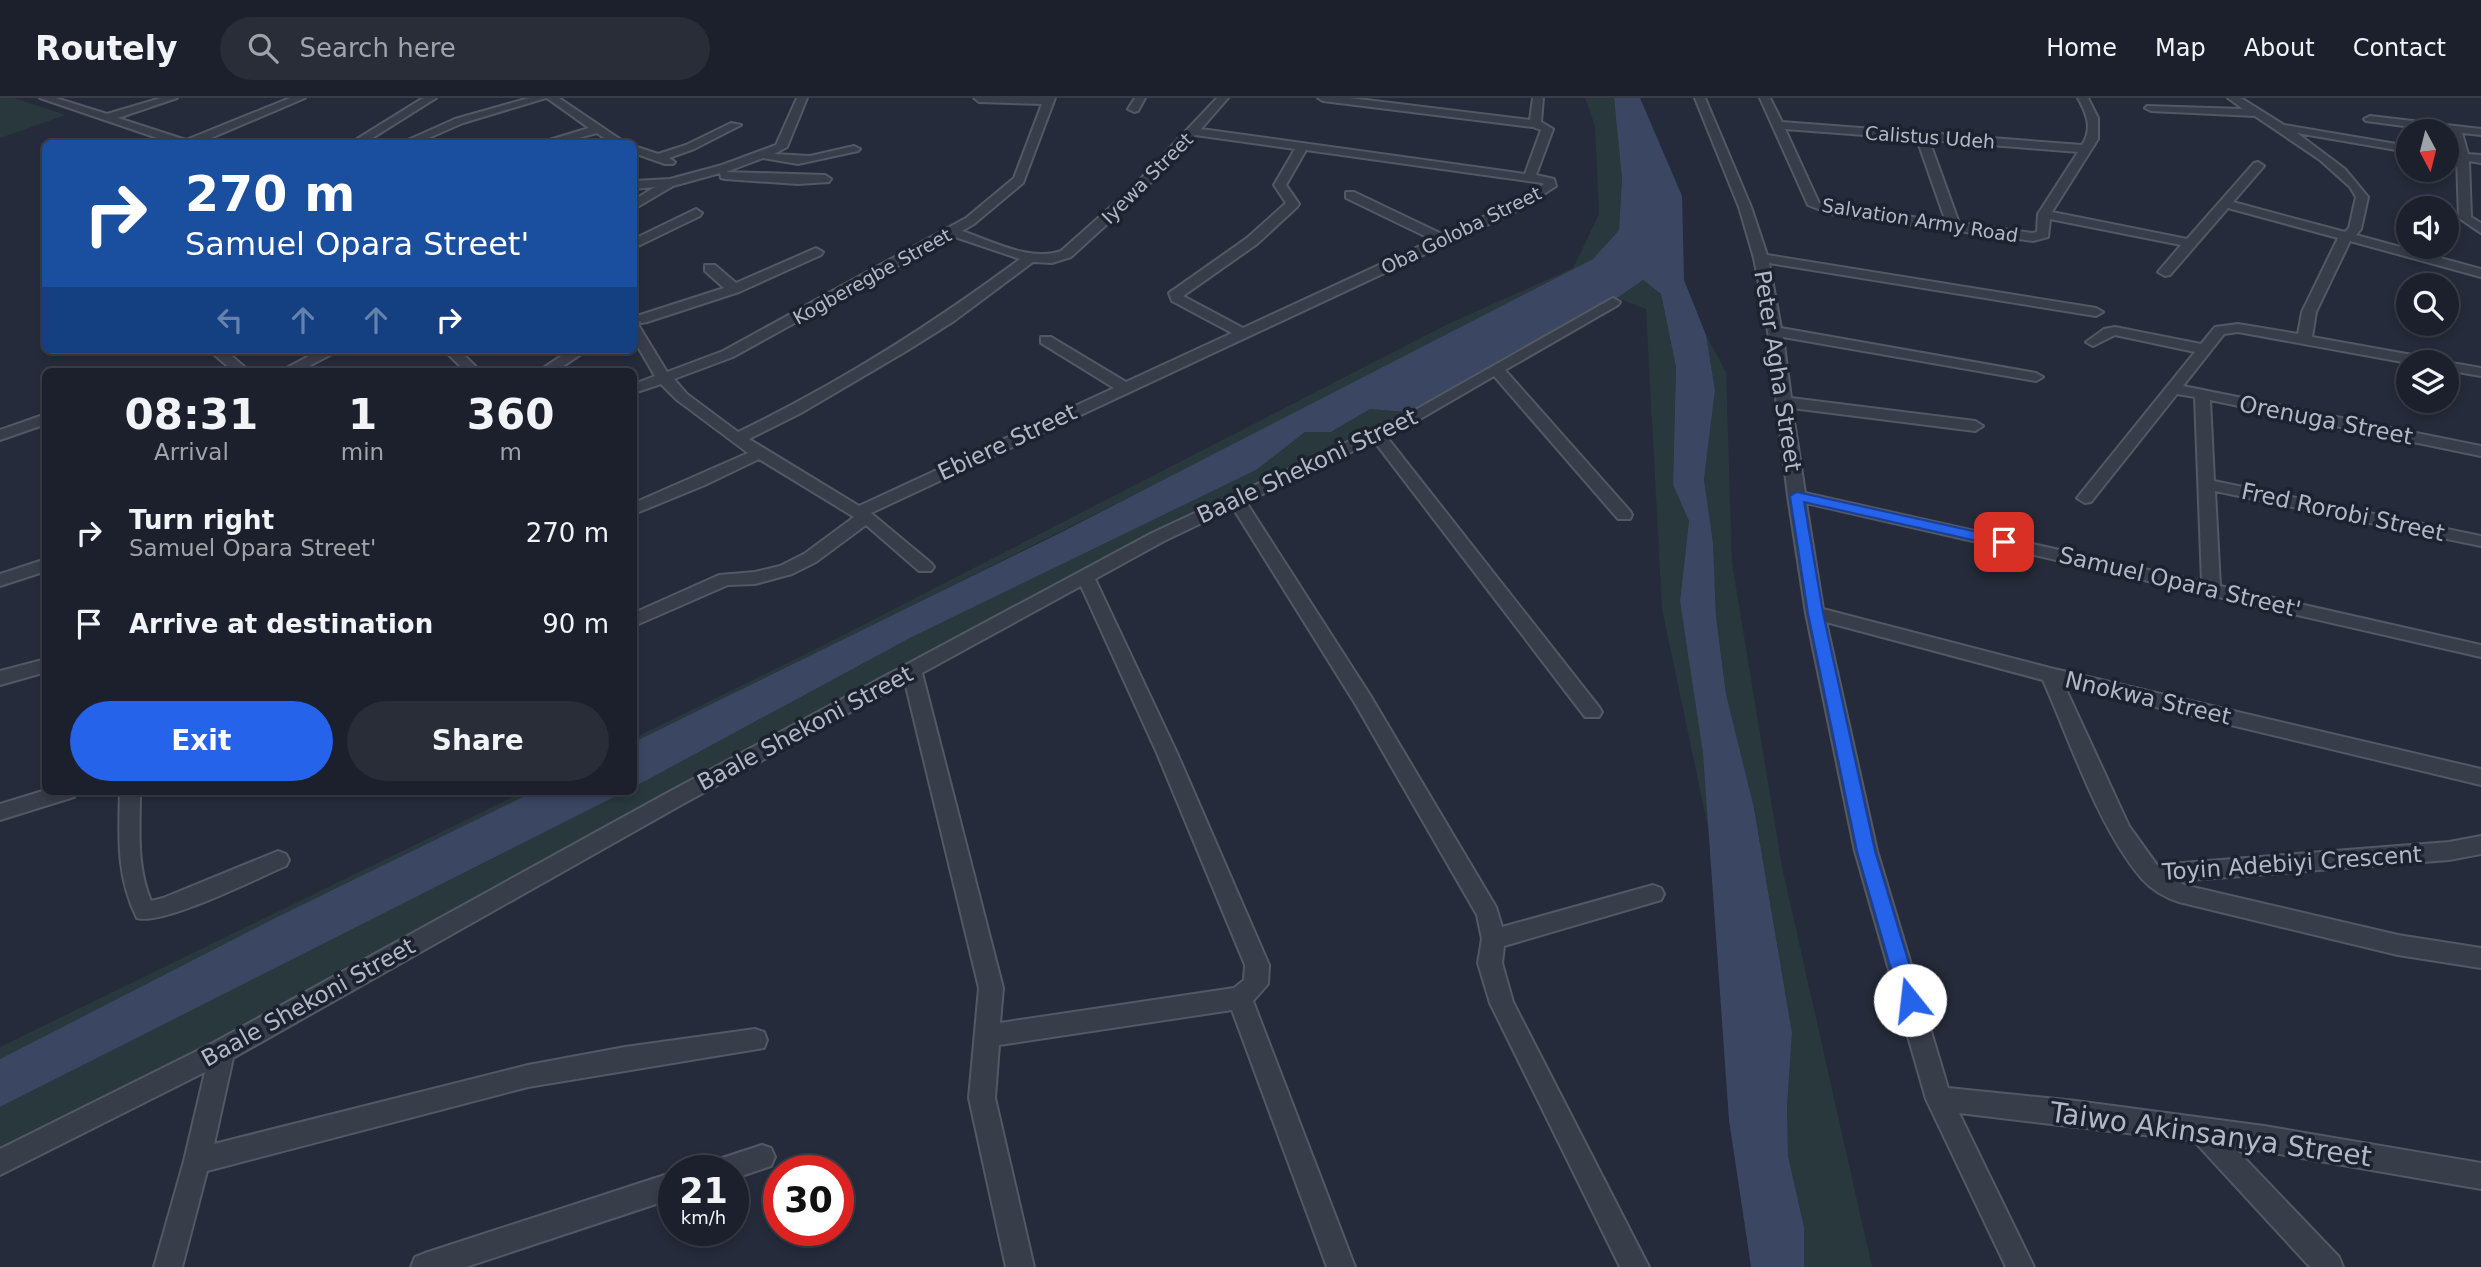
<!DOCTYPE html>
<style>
:root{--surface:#1c202c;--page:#292d38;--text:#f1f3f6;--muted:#a0a3a9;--line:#3a3e48;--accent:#2563eb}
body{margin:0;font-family:"DejaVu Sans",sans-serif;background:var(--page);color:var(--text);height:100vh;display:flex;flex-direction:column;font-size:26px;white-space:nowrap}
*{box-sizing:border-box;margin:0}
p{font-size:23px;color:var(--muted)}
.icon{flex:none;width:38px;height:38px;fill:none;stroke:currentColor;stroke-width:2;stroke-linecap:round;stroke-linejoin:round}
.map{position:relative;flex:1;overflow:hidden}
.panel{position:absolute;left:42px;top:270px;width:595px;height:427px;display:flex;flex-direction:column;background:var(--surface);border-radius:10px;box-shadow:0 4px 10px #0003,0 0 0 2px var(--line)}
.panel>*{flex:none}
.hud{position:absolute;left:42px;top:42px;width:595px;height:214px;border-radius:10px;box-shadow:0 4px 10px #0003,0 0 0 2px var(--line);background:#1a4fa0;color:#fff;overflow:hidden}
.needle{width:46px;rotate:173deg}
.controls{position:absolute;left:2396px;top:21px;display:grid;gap:14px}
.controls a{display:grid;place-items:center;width:63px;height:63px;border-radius:50%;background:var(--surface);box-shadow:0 4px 10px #0003,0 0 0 2px var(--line);font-size:35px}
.speed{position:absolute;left:658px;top:1057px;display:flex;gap:14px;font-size:35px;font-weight:700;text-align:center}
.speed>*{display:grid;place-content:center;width:91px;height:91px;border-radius:50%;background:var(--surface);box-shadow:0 4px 10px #0003,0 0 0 2px var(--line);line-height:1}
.speed small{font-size:18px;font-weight:400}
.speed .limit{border:10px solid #d22;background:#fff;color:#111}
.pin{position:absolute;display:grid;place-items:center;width:60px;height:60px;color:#fff;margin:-30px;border-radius:14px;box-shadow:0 4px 10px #0006}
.me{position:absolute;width:77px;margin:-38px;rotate:344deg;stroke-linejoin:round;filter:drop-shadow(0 0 5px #0008)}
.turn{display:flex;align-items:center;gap:24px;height:147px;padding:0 28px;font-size:32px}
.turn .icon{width:91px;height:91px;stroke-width:2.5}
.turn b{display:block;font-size:49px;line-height:60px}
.lanes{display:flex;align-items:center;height:66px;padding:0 28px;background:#0003;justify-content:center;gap:35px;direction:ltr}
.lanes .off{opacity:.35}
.eta{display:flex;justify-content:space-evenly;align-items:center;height:119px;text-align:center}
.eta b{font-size:42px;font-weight:800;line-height:49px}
.cta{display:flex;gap:14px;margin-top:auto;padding:14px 28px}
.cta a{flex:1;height:80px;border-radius:42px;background:var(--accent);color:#fff;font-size:28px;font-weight:800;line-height:80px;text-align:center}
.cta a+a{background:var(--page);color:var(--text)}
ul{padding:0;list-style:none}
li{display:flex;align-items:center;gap:21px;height:91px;padding:0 28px}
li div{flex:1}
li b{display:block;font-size:26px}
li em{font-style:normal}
header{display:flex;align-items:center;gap:42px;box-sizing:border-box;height:98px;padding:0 35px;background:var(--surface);border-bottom:2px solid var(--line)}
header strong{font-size:33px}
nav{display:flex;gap:38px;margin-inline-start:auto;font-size:24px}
.search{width:490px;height:63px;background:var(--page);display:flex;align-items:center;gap:18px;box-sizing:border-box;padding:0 24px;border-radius:38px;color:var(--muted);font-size:26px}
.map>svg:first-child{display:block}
</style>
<header>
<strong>Routely</strong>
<div class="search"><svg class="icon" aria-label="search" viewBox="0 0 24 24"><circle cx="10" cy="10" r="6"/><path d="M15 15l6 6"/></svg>Search here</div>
<nav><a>Home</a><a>Map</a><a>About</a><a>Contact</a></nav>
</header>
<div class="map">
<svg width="2481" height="1169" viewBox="0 0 2481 1169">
<rect width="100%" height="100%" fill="#252b3a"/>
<path fill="#28383c" d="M0 0H14L66 17 0 40Z
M1585 0H1614L1622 81 1619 132 1593 161C1276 328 955 487 634 644V640L818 550 1446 227 1573 170 1599 116 1595 28Z
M1643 182 1661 196 1676 269 1673 386 1689 423 1680 503 1727 783 1724 927 1728 1022 1714 758 1662 511 1646 211 1617 200Z
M1706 237 1726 274 1732 465 1782 769 1872 1169H1804V1129L1788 1058 1787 1009 1792 935 1754 710 1726 596 1716 519 1713 445 1704 381 1715 292Z
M1370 311 1418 315 1348 354 918 568 218 947 0 1052V1009L626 693H634V689L910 540 1256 372 1305 334H1331Z
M525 693H535L273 821 0 961V949Z"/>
<path fill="#3b4662" d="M1614 0H1640L1682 98 1684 182 1706 237 1715 292 1704 381 1713 445 1716 519 1726 596 1754 710 1792 935 1787 1009 1788 1058 1804 1129V1169H1751L1729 1022 1703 655 1680 503 1689 423 1673 387 1676 269 1661 196 1643 182 1617 200 1583 215 1418 315 1370 311 1331 334H1305L1256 372 910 540 634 689V644L1058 436 1593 161 1619 132 1622 81Z
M535 693H626L0 1009V961L273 821Z"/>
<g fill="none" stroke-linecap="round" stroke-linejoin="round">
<defs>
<path id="minor" d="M40 0H56L107 16 161 0H177L118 20 186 42 290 0H305L197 46H175Z
M423 0H436L363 46H349Z
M529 0H546L463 25 415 46H399L455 21Z
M547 0H559L627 46H613L597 35 556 46H536L589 30Z
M797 0H807L787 49 774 56 810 58 854 48 860 51 858 53 798 66 763 60 726 74 825 77 831 81 829 84 798 86 725 81 721 80 720 75 673 88 634 111V102L655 89 634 91V83L670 81 722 67 776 47Z
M974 0H1055L1023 85 974 126 962 133C992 143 1030 164 1061 153L1132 90 1217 0H1228L1201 31 1525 76 1541 32 1533 29 1323 3 1318 0H1350L1530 22 1533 0H1543L1541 24 1553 31 1536 77 1554 81 1556 88 1517 113 871 415 931 465 934 469 931 473H919L866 427 816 464 792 476 755 486 728 487 634 528V515L719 477 755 474 780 468 804 456 854 419 759 361 705 387 634 416V405L748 355 677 302 661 286 634 295V286L655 278 634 242V227L639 228 667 274 723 253 966 120 1014 80 1042 6 979 4ZM1195 37 1295 51 1274 87 1286 105 1247 140 1169 195 1172 203 1232 235 1126 284 1051 239H1041V245L1114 290 859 408 749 341 801 315 908 252 954 223 1033 164 1052 165 1071 159 1140 96ZM1306 52 1542 85 1544 86 1509 107 1444 137 1354 94H1346V100L1433 142 1243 230 1183 198 1257 146 1297 109 1299 106 1286 87ZM952 138 1020 161C931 227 838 286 738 334L687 296 674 281 733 259Z
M1135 0H1145L1138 13 1134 14 1128 11Z
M1695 0H1705L1751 109 1767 157 2096 210 2103 214 2096 218 1769 165 1781 230 2036 275 2043 279 2036 283 1783 239 1791 300 1975 323 1983 328 1975 333 1792 310 1805 395 2202 484 2195 299 2177 296 2091 404 2085 405 2077 400 2195 254 2115 237 2093 248 2086 244 2104 231 2115 229 2201 246 2215 229 2238 226 2298 236 2302 214 2338 140 2228 110 2170 177 2165 178 2158 174 2181 147 2050 121 2048 139 2033 143 1831 116 1808 107 1760 0H1770L1782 24 2082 47C2093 31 2087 16 2078 0H2088L2098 20V41L2052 114 2187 141 2254 65 2258 64 2264 68 2233 104 2345 134 2349 130 2356 99 2350 89 2320 62 2255 18 2151 13 2145 10 2147 8 2243 11 2228 0H2241L2284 27 2408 48V54L2297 35 2345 71 2368 99 2361 131 2356 137 2481 171V179L2350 143 2316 214 2312 239 2429 260 2436 264 2408 265 2238 234 2224 236 2183 288 2481 348V358L2210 302 2214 383 2481 438V448L2215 393 2220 488 2481 547V559L1806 405 1823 511 2050 570 2481 671V687L2064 587 2129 728 2157 767 2449 744 2481 738V756L2449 762 2177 783 2184 787 2398 837 2481 850V870L2398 857 2179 804C2166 800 2152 792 2142 781 2099 731 2070 643 2043 582L1826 524 1877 753 1948 990 2076 1003 2264 1028 2481 1065V1091L2233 1048 2339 1159 2343 1169H2310L2194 1043 1959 1015 2034 1169H2006L1926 1001 1855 753 1806 515 1788 398 1768 233 1754 160 1739 109ZM1785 31 1917 41 1946 124 1819 105ZM1929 42 2078 54 2038 116 2037 134 2032 135 1959 125Z
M2370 18 2481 31V37L2462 35 2468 56 2481 57V65L2469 63 2471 119 2481 125V135L2459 120 2457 61 2446 60V53L2456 54 2450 34 2366 23 2364 21Z
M731 25 741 27 694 51 669 60 675 64 673 66H665L634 55V48L658 56 686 47Z
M696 111 702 115 700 118 634 150V141Z
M816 150 823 154 821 157 739 194 647 224 642 225 635 221 637 218 724 190 705 173V167H715L736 185Z
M1613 200 1620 204 1618 207 1505 272 1630 413 1632 417 1630 421H1618L1494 278 1420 321 1386 338 1599 609 1602 614 1599 619H1585L1374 343 1246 404 1370 597 1496 809 1502 829 1653 787 1661 790 1664 796 1661 802 1504 848 1502 865 1513 904 1649 1169H1620L1490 905 1478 865 1482 841 1477 817 1356 607 1233 410 1164 443 1095 481 1177 655 1269 867 1268 886 1253 903 1355 1169H1327L1232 912 999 947 995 1000 1034 1169H1006L969 1000 979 890 905 584 681 707 233 960 214 1046 528 967 625 949 755 931 764 934 767 942 764 950 528 989 207 1073 182 1169H154L184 1063 205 974 0 1077V1051L213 945 667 695 1152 435 1410 315ZM1081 488 1157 655 1245 867 1244 882 1234 890 1000 925 1003 890 922 575Z
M209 252H225L249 273H233Z
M320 252H339L300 273H281Z
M444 252H459L480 273H465Z
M570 252H587L556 273H539Z
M2443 264H2446L2481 270V278L2446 272V264Z
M46 316V326L0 342V332Z
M46 461V473L0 488V476Z
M46 561V574L0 587V573Z
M46 692 77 693 74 699 0 722V706Z
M120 693H140C140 729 136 768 151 803L163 800 278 753 286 756 289 762 286 768C257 780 163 828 137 820 116 778 119 738 120 693Z
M762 1047 771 1050 775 1059 771 1068 733 1081V1073H706L710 1064Z
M674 1074V1100L466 1169H411L415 1159 425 1155Z"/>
</defs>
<use href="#minor" stroke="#535865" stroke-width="4"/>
<use href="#minor" fill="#383d4a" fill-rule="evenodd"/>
</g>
<path fill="#2563eb" stroke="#184099" stroke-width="2" d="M1797 394 2004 440 2011 444 2004 449 1804 404 1823 515 1875 753 1920 902 1917 908 1910 910 1903 908 1900 902 1857 753 1808 515 1790 398Z"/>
<g text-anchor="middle" stroke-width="7" stroke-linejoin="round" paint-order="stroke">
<g font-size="19" fill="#b4b8c6" stroke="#1d222f">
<text transform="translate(1930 39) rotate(4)" y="7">Calistus Udeh</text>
<text transform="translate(1147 80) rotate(-45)" y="7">Iyewa Street</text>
<text transform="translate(1920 122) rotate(9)" y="7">Salvation Army Road</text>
<text transform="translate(1461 132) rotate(-26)" y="7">Oba Goloba Street</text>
<text transform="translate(872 178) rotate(-29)" y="7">Kogberegbe Street</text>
</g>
<g font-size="23" fill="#b4b8c6" stroke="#1d222f">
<text transform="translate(1778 273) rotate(81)" y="8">Peter Agha Street</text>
<text transform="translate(2326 322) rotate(11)" y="8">Orenuga Street</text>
<text transform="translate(1007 344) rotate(-25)" y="8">Ebiere Street</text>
<text transform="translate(1307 368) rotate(-25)" y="8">Baale Shekoni Street</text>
<text transform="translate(2343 414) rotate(12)" y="8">Fred Rorobi Street</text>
<text transform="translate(2180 484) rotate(13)" y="8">Samuel Opara Street'</text>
<text transform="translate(2148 600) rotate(13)" y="8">Nnokwa Street</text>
<text transform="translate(805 630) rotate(-28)" y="8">Baale Shekoni Street</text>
<text transform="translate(2292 765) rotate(-4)" y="8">Toyin Adebiyi Crescent</text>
<text transform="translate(308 904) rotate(-29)" y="8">Baale Shekoni Street</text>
</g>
<g font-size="28" fill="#b4b8c6" stroke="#1d222f">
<text transform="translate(2211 1036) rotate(8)" y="10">Taiwo Akinsanya Street</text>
</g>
</g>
</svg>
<div class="controls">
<a><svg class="needle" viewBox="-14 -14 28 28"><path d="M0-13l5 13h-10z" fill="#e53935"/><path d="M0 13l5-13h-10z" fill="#a0a3a9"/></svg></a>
<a><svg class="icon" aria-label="sound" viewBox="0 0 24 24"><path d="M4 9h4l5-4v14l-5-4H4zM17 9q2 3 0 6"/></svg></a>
<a><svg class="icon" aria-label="search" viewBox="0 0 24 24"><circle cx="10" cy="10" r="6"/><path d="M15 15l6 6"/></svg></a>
<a><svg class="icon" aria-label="layers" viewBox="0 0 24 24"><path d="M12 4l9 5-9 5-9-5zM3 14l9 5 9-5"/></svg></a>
</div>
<div class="speed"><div>21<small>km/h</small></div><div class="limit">30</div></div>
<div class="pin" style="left:2004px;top:444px;background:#d93025"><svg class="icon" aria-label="arrive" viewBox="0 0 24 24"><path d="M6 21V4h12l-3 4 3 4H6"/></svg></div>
<svg class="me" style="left:1910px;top:902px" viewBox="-20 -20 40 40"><circle r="19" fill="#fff"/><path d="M0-13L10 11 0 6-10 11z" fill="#2563eb"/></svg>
<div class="hud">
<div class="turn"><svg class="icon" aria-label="right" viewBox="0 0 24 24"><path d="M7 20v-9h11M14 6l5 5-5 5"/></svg><div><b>270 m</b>Samuel Opara Street'</div></div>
<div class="lanes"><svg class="icon off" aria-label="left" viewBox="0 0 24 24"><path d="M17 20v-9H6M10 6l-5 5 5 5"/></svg><svg class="icon off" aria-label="ahead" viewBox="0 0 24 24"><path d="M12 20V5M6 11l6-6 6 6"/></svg><svg class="icon off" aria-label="ahead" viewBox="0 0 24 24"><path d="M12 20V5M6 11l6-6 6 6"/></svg><svg class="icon" aria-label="right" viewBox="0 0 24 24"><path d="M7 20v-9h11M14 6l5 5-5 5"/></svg></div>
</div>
<section class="panel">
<div class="eta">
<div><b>08:31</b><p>Arrival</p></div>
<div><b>1</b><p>min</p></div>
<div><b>360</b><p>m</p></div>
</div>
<ul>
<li><svg class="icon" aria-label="right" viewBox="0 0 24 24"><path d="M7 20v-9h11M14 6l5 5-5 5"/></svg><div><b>Turn right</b><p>Samuel Opara Street'</p></div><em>270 m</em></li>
<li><svg class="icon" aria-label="arrive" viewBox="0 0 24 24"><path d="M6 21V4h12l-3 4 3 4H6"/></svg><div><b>Arrive at destination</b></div><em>90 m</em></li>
</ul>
<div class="cta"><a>Exit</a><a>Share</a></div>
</section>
</div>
